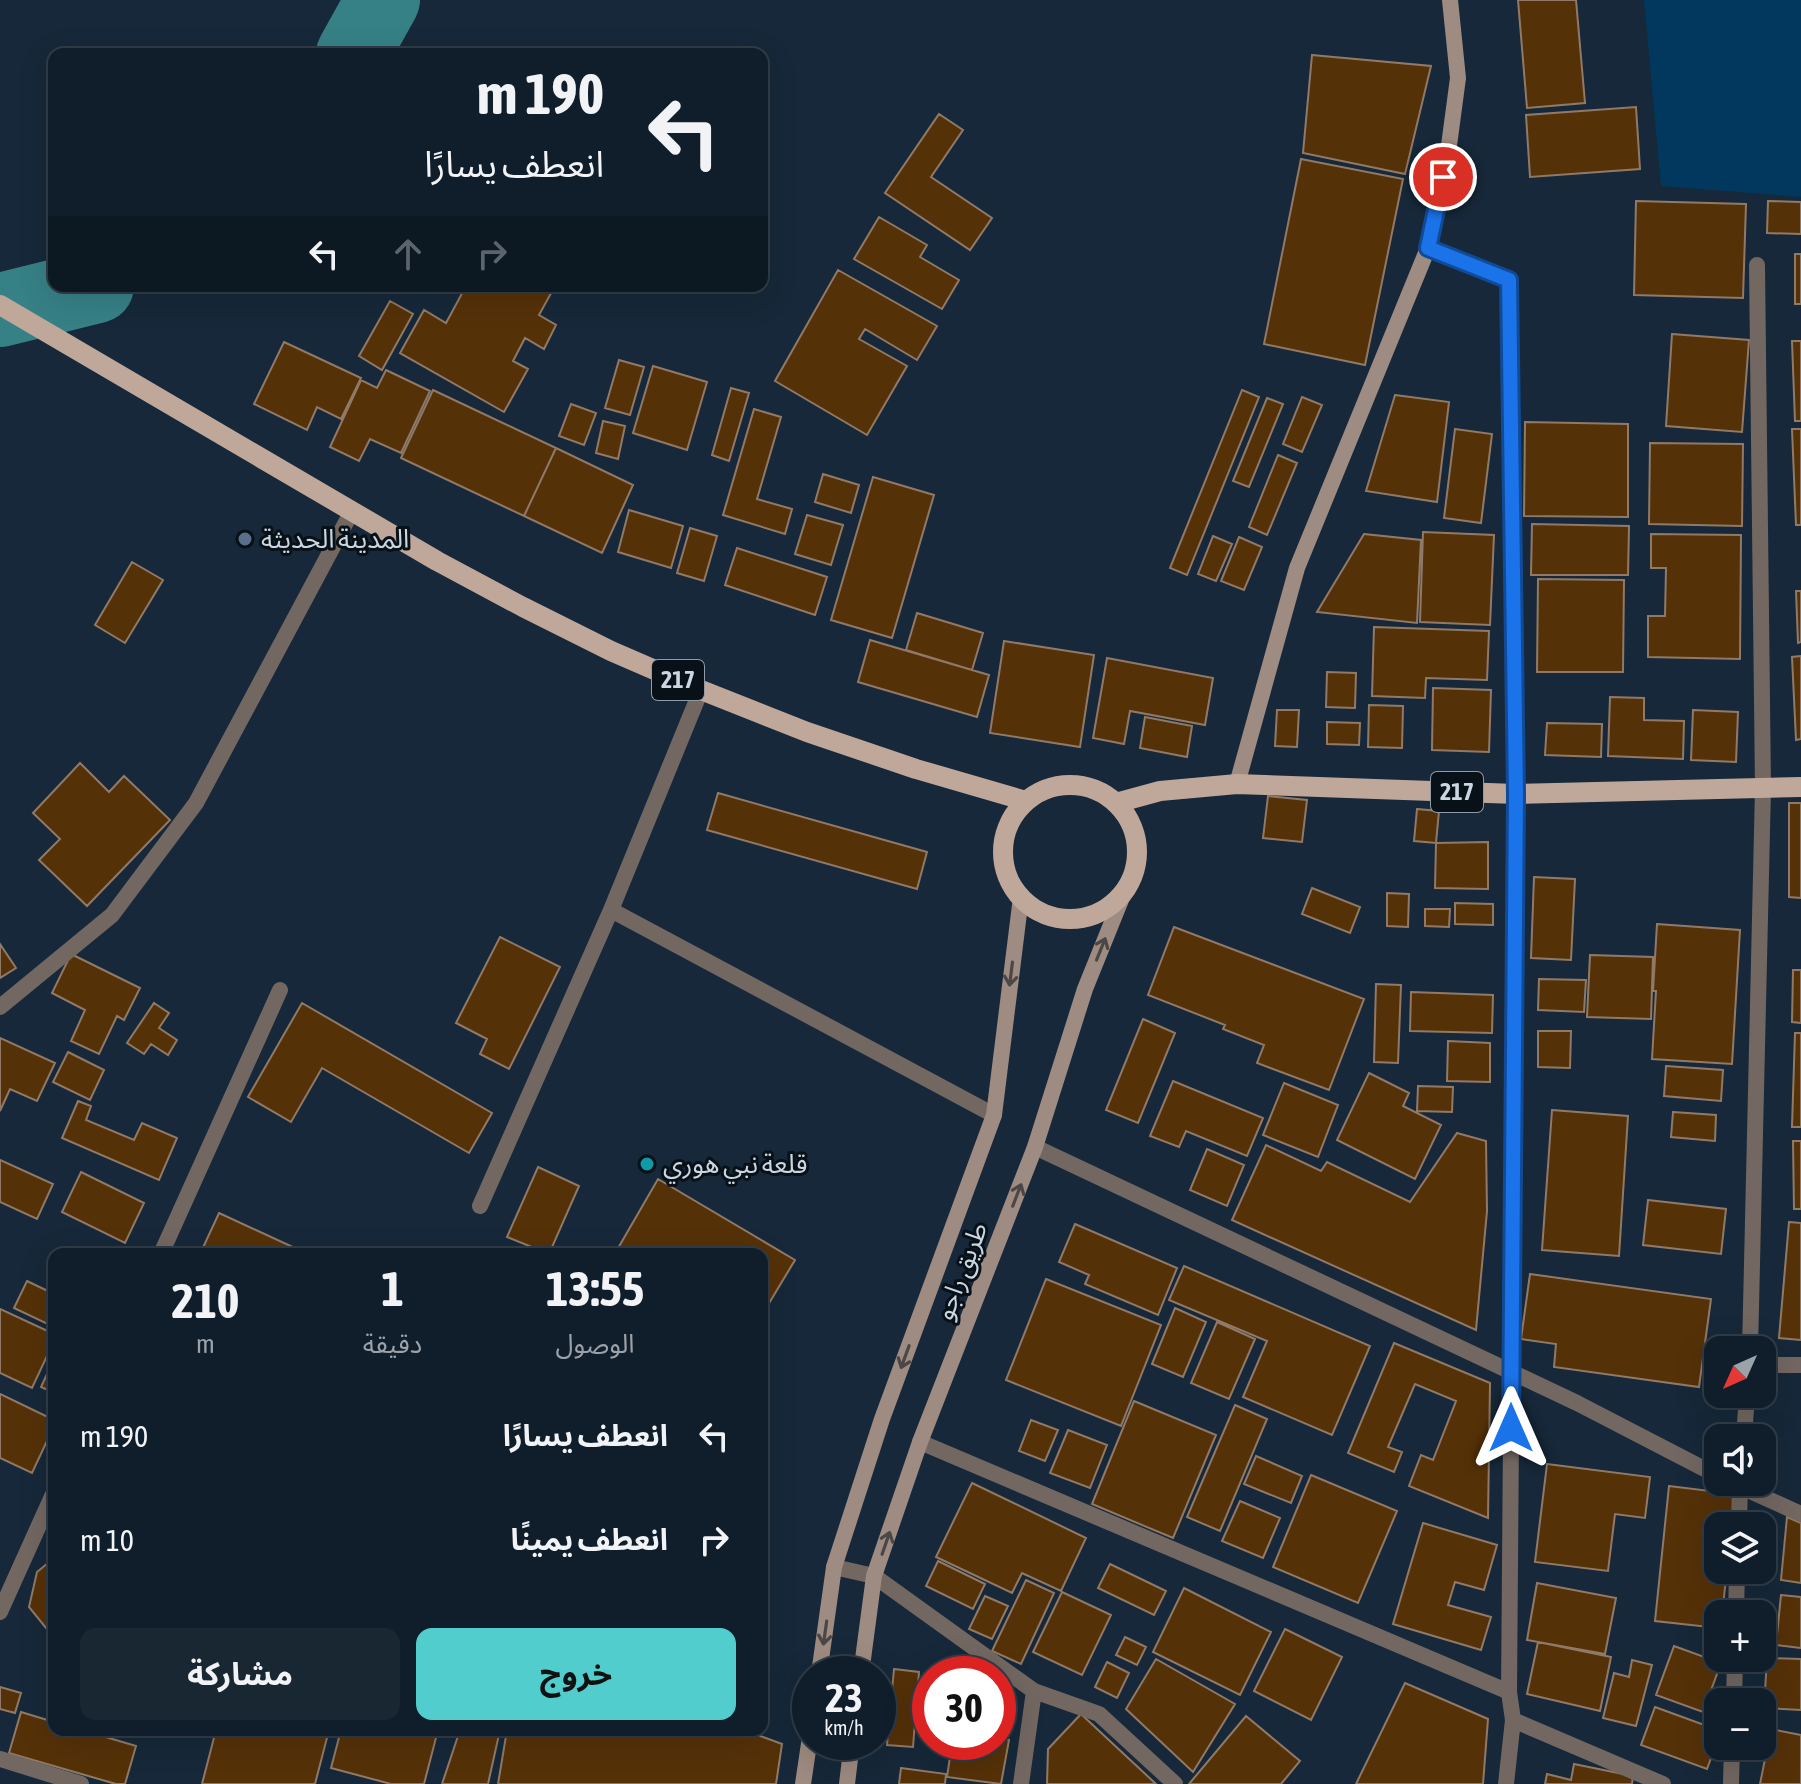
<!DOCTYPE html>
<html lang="ar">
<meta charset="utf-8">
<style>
:root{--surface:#101e2b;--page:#192733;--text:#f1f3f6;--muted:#9ca2a9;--line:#303c47;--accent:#52cdcd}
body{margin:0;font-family:"Asap Condensed","Noto Sans Arabic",sans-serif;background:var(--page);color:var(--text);direction:rtl;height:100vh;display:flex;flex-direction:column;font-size:30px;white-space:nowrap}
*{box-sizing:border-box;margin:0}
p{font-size:26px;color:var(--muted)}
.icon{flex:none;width:44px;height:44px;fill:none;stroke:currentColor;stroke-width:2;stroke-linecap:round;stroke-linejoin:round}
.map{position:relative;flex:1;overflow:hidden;direction:ltr}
.panel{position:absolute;left:48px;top:1248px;width:720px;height:488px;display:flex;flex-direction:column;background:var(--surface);border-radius:16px;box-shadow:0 8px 32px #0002,0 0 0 2px var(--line);direction:rtl}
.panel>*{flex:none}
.banner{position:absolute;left:48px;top:48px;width:720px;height:244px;border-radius:16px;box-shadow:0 8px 32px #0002,0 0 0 2px var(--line);direction:rtl;background:#101e2b;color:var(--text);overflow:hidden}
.needle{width:52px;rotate:225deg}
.controls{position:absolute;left:1704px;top:1336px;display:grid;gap:16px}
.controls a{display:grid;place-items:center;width:72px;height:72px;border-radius:16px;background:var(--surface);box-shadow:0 8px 32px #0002,0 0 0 2px var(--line);font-size:40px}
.speed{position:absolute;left:792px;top:1656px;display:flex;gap:16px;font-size:40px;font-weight:700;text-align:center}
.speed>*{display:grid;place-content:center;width:104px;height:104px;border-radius:50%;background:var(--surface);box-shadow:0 8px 32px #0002,0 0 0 2px var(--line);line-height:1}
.speed small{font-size:20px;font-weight:400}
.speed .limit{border:12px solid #d22;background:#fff;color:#111}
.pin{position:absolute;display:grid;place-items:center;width:68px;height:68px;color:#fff;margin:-34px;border:4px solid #fff;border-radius:50%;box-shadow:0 2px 8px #0007}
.me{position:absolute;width:88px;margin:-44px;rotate:0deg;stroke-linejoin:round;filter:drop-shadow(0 0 6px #0008)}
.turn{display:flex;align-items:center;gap:28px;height:168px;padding:0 32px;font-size:36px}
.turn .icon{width:104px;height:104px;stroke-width:2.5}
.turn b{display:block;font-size:56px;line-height:68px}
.lanes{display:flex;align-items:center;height:76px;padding:0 32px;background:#0003;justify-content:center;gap:40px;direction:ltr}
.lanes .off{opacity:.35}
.eta{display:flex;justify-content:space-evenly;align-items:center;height:136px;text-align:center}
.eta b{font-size:48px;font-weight:700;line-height:56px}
.action{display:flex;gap:16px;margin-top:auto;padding:16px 32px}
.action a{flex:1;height:92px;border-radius:16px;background:var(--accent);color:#111;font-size:32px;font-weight:700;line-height:92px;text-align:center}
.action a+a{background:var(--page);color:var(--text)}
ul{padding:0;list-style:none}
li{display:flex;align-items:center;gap:24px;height:104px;padding:0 32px}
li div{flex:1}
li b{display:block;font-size:30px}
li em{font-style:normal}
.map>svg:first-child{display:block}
</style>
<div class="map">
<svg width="1801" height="1784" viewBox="0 0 1801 1784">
<rect width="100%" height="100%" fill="#162839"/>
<path fill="#02385d" d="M1644 0H1801V197L1661 186Z"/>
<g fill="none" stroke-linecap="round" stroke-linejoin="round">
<path stroke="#368186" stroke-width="74" d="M353 54 383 0
M0 310 97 286"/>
</g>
<path fill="#553108" stroke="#907a67" stroke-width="2" d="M1518 0H1576L1585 103 1527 108Z
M1312 55 1431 66 1405 174 1303 153Z
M1636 107 1640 169 1530 177 1526 115Z
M939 114 963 130 931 177 992 218 970 250 885 193Z
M1301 159 1403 179 1365 365 1264 344Z
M1636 201 1746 204 1743 298 1634 295Z
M1768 201 1801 202V234L1767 233Z
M879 217 927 245 920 257 959 280 942 309 854 259Z
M1795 254H1801V304H1795Z
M838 270 937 326 917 360 865 329 859 339 907 366 867 435 775 381Z
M466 286H555L539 315 556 325 544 349 525 338 513 361 528 369 504 412 400 353 424 310 446 323Z
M390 301 413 314 382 370 359 356Z
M1672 334 1749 340 1742 432 1666 426Z
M1792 341H1801V421H1795Z
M284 342 361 378 341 419 317 407 307 430 254 404Z
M619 360 644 367 630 415 605 408Z
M653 366 707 382 687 450 633 433Z
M386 370 430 391 401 453 370 439 359 461 330 447 361 380 377 388Z
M731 388 749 393 729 461 712 455Z
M433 390 556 448 524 516 401 458Z
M1242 390 1259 397 1187 575 1170 568Z
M1395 395 1449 402 1437 502 1366 491Z
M1302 397 1322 405 1302 452 1283 444Z
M1267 398 1283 404 1249 487 1233 481Z
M571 404 596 413 584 445 559 436Z
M754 409 781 417 757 499 792 509 785 534 723 515Z
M603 421 625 426 618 459 596 453Z
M1525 422 1628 424V517L1524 516Z
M1455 429 1492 434 1481 523 1444 518Z
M1792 429H1801V525H1796Z
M1650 443 1743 444 1742 526 1649 524Z
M556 448 633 485 602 553 524 516Z
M1278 455 1297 463 1267 535 1249 527Z
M823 474 859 485 851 513 815 502Z
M873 477 934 495 892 638 831 620Z
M629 510 683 526 671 568 618 552Z
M807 515 843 525 831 565 795 554Z
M1532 524 1629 526 1628 575H1531Z
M690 528 717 536 704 581 677 573Z
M1423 532 1494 535 1490 625 1420 622Z
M1364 534 1421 540 1417 623 1317 612Z
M1651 534 1741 535 1740 659 1648 657V616H1665L1666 568H1651Z
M1213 536 1232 544 1216 581 1198 574Z
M1239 537 1262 547 1244 590 1221 581Z
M737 548 827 577 815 615 725 585Z
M132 562 163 580 125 643 95 625Z
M1538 579 1624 580 1623 672H1537Z
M1796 591H1801V642L1798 643Z
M917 613 983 633 972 670 906 650Z
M1374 627 1489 631 1487 680 1426 678 1425 698 1372 696Z
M870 640 989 675 977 717 858 682Z
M1004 641 1094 655 1080 747 990 733Z
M1801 656V739L1796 740 1792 657Z
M1107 658 1213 678 1205 725 1130 711 1124 744 1093 738Z
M1327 672 1356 673 1355 708 1326 707Z
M1433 688 1491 690 1489 752 1432 750Z
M1610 697 1644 698V720L1684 721 1683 759 1608 756Z
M1369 705 1403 706 1402 748 1368 747Z
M1277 710H1299L1297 747 1275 746Z
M1693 710 1738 712 1736 762 1691 760Z
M1145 717 1192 726 1187 757 1140 748Z
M1327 722 1360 723 1359 745 1327 744Z
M1547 723 1602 724 1601 757 1545 755Z
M80 763 109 792 124 776 170 820 87 906 39 860 60 839 33 813Z
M718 793 927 852 917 889 707 830Z
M1268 796 1307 800 1302 842 1263 838Z
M1789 803H1801V898L1789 897Z
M1417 809 1439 811 1436 843 1414 841Z
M1488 842V889L1435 888 1436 843Z
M1534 877 1575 879 1571 960 1531 958Z
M1312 888 1360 907 1350 933 1302 914Z
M1387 893 1409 894 1408 927 1387 926Z
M1455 903 1493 904V925L1455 924Z
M1425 909H1450L1449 927 1425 926Z
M1657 924 1740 930 1732 1064 1652 1059 1656 991H1653Z
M1174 927 1364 999 1329 1090 1257 1063 1264 1045 1223 1029 1225 1025 1148 995Z
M500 937 560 967 509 1069 480 1054 487 1039 456 1023Z
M0 944 16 968 0 978Z
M71 954 140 988 124 1020 117 1016 99 1054 71 1041 85 1010 52 993Z
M1590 955 1653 957 1651 1019 1587 1017Z
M1793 970H1801V1023L1792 1022Z
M1539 979 1586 980 1584 1012 1538 1010Z
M1376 984 1401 985 1398 1063 1374 1062Z
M1411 992 1493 995 1492 1033 1410 1031Z
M154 1003 169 1013 159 1028 177 1040 168 1055 151 1044 144 1054 127 1043Z
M302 1003 492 1113 469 1153 322 1068 291 1122 248 1097Z
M1143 1019 1175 1033 1138 1123 1106 1110Z
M1538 1031H1571L1570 1068 1538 1067Z
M1795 1033H1801V1127H1792Z
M0 1038 55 1063 37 1101 10 1089 0 1111Z
M1448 1041 1490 1043V1082L1447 1081Z
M68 1052 104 1070 90 1100 53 1082Z
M1666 1066 1723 1070 1721 1101 1664 1096Z
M1369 1073 1409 1093 1403 1106 1441 1125 1415 1179 1337 1140Z
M1173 1081 1263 1118 1247 1156 1186 1131 1179 1147 1150 1136Z
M1284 1083 1338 1105 1318 1157 1263 1135Z
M1418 1086 1453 1087 1452 1112 1417 1111Z
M78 1101 91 1106 86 1120 134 1140 142 1123 177 1138 159 1180 62 1138Z
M1552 1110 1628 1116 1619 1256 1542 1250Z
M1673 1112 1716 1115 1715 1141 1671 1137Z
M1457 1133 1486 1141 1487 1211 1476 1330 1232 1220 1266 1145 1321 1171 1327 1162 1410 1202Z
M1793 1141H1801V1209H1794Z
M1207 1149 1244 1165 1227 1206 1190 1190Z
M0 1160 53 1184 37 1219 0 1202Z
M538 1167 579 1186 549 1254 507 1237Z
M81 1172 144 1203 125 1243 62 1212Z
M658 1179 795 1260 762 1315V1254H623L617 1250Z
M1648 1200 1726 1209 1721 1254 1643 1245Z
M219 1213 295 1248 292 1254H200Z
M1789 1222 1801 1223V1340L1779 1338Z
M1075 1224 1177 1268 1158 1315 1085 1284 1089 1275 1059 1262Z
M1184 1266 1370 1346 1332 1435 1243 1397 1267 1341 1169 1300Z
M1530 1274 1711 1299 1699 1387 1554 1367 1556 1344 1521 1339Z
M1046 1279 1161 1325 1121 1426 1006 1380Z
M27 1281 54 1294V1327L14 1308Z
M1175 1308 1206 1322 1183 1377 1152 1364Z
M0 1309 54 1334V1341L32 1388 0 1373Z
M1217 1322 1255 1339 1229 1399 1191 1383Z
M1394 1343 1490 1383 1488 1518 1409 1486 1421 1455 1433 1460 1456 1401 1415 1384 1388 1447 1402 1452 1394 1472 1348 1453Z
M54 1359V1393L41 1387Z
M0 1394 54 1420V1426L32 1473 0 1458Z
M1134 1401 1216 1435 1173 1538 1092 1504Z
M1235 1405 1267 1419 1220 1531 1187 1517Z
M1031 1420 1058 1430 1045 1461 1019 1451Z
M1068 1430 1107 1445 1090 1488 1050 1473Z
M1256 1456 1302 1476 1291 1503 1244 1484Z
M1547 1464 1650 1477 1645 1518 1615 1514 1608 1571 1535 1562Z
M1311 1475 1397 1511 1358 1603 1273 1567Z
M972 1483 1086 1538 1061 1591 1022 1573 1012 1593 936 1557Z
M1669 1486 1735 1494 1731 1526H1718V1570H1727L1722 1614H1718V1628L1655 1621Z
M1240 1501 1280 1518 1263 1558 1222 1541Z
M1787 1517 1801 1523V1583L1781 1580Z
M1423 1523 1497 1545 1484 1590 1455 1582 1448 1605 1491 1617 1481 1650 1393 1624Z
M54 1558V1638L29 1607 37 1572Z
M938 1561 985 1584 973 1609 926 1586Z
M1110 1564 1166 1591 1154 1615 1098 1588Z
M1026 1580 1054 1593 1021 1664 992 1651Z
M1537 1583 1616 1598 1605 1654 1527 1640Z
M1184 1588 1271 1632 1240 1695 1153 1652Z
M1062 1592 1111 1615 1082 1675 1033 1652Z
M1781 1595 1801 1597V1648L1776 1645Z
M985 1596 1008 1606 992 1639 969 1629Z
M1285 1629 1342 1657 1311 1720 1254 1691Z
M1125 1637 1146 1647 1137 1665 1116 1655Z
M1538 1642 1611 1657 1600 1711 1527 1694Z
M1674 1646 1721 1663 1703 1712 1656 1695Z
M1767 1658 1801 1659V1710L1764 1708Z
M1156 1659 1235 1704 1193 1772 1126 1709Z
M1632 1660 1652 1665 1636 1726 1603 1718 1614 1673 1629 1677Z
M1107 1662 1129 1673 1117 1698 1095 1687Z
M894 1669 919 1672 913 1747 887 1745Z
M929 1679H930V1726L923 1725Z
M1405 1683 1488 1719 1483 1784H1356Z
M0 1687 21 1693 15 1713 0 1709Z
M1655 1707 1718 1730V1739L1707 1769 1641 1745Z
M21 1712 54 1722V1730H82L136 1746 125 1784H116L9 1753Z
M1081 1714 1156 1784H1047L1048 1749Z
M1246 1716 1300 1761 1281 1784H1189Z
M1771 1729 1801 1735V1784H1760Z
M216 1730H329L315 1784H202Z
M341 1730H438L424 1784H391L331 1768Z
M460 1730H500L488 1784H442Z
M507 1730H744L782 1744 776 1784H498Z
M998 1738 1009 1740 1001 1784 947 1777 951 1750 970 1753 971 1742H998Z
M1574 1764 1633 1776 1632 1784H1545L1547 1774 1571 1780Z
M901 1768 946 1774 945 1784H899Z"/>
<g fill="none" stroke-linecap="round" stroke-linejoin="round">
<path stroke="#726761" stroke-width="16" d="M1428 248 1509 280 1516 794 1509 1692 1513 1720 1506 1784
M611 910 994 1115
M0 1007 112 915 196 803 352 511
M1035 1147 1577 1403 1718 1476
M480 1206 611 910 701 690
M161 1254 280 990
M1750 1350 1763 788 1757 265
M1762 1365H1801
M1744 1438 1747 1394
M920 1442 1509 1692
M1730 1482 1801 1514
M1739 1526 1740 1482
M834 1567 874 1576 1034 1691 1099 1714 1175 1784
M0 1612 54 1492
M1736 1614 1737 1570
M1734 1702 1735 1658
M1513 1720 1663 1784
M0 1759 81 1784
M1021 1784 1034 1691
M1731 1784 1732 1746"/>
<path stroke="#9e8b81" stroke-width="16" d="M1237 784 1297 568 1428 248 1448 153 1458 78 1450 0
M819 1674 834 1567 882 1419 994 1115 1021 897
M861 1674 874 1576 920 1442 1035 1147 1085 989 1125 890
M803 1784 810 1737
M847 1784 852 1742"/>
<path stroke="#bfa79a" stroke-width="20" d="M0 305 437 561 523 607 611 651 701 690 807 732 916 769 1026 801
M1003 852a67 67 0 1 1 134 0a67 67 0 1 1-134 0Z
M1116 803 1160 791 1237 784 1516 794 1801 787"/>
</g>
<defs><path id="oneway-shaft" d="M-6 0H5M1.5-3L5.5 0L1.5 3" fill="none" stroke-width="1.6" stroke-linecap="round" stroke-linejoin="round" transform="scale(2)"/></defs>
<g stroke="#4c4747">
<use href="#oneway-shaft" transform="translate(1101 949) rotate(-68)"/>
<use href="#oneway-shaft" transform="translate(1011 974) rotate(97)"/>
<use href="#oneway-shaft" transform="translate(1017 1195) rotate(-69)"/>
<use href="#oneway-shaft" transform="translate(905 1357) rotate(110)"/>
<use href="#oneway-shaft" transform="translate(886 1543) rotate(-71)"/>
<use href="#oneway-shaft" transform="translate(825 1633) rotate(98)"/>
</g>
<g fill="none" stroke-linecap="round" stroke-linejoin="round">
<defs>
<path id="route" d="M1443 177 1428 248 1509 280 1516 794 1511 1428"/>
</defs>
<use href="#route" stroke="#114b97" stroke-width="20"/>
<use href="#route" stroke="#1a73e8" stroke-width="14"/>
</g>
<circle fill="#5c6f8a" stroke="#081018" stroke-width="3" cx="245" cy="539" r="8"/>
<circle fill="#0f9aa8" stroke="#081018" stroke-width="3" cx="647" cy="1164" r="8"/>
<g text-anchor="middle" stroke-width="6" stroke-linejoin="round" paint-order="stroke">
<g fill="#081018" stroke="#909ba5" stroke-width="2">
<rect x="652" y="660" width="52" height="40" rx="6"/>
<rect x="1431" y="772" width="52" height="40" rx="6"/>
</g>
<g font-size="24" font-weight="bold" fill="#cad6e1">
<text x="678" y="688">217</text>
<text x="1457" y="800">217</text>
</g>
<g font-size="26" fill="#cad6e1" stroke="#081018" text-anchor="start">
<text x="261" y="548">المدينة الحديثة</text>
<text x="663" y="1173">قلعة نبي هوري</text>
</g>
<g font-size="26" fill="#cad6e1" stroke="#081018">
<text transform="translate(961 1271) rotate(-69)" y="9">طريق راجو</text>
</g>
</g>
</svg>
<div class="controls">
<a><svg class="needle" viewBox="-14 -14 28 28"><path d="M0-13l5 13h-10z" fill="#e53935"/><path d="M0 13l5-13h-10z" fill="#9ca2a9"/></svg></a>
<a><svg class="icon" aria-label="sound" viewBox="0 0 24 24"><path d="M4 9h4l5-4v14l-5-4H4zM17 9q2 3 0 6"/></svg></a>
<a><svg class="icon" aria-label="layers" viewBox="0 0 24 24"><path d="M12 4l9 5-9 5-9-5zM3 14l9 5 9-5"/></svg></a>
<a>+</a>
<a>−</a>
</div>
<div class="speed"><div>23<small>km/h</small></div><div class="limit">30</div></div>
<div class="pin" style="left:1443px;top:177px;background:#d93025"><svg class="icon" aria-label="arrive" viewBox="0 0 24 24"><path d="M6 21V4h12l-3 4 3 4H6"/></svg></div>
<svg class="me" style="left:1511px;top:1428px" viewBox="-20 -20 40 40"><path d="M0-17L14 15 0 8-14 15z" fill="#1a73e8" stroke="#fff" stroke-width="4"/></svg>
<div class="banner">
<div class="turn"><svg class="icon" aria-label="left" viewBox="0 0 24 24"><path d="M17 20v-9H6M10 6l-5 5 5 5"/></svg><div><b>190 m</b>انعطف يسارًا</div></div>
<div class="lanes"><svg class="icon" aria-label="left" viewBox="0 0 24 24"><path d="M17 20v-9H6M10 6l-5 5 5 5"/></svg><svg class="icon off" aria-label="ahead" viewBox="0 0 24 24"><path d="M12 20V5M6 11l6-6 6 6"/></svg><svg class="icon off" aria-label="right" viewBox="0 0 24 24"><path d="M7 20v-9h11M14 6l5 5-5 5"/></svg></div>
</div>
<section class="panel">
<div class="eta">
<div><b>13:55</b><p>الوصول</p></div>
<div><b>1</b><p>دقيقة</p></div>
<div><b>210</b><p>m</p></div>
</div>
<ul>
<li><svg class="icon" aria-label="left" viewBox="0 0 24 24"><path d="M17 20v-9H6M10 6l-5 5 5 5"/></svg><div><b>انعطف يسارًا</b></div><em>190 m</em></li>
<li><svg class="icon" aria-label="right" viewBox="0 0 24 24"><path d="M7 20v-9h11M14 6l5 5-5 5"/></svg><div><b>انعطف يمينًا</b></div><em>10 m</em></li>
</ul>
<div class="action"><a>خروج</a><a>مشاركة</a></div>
</section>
</div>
